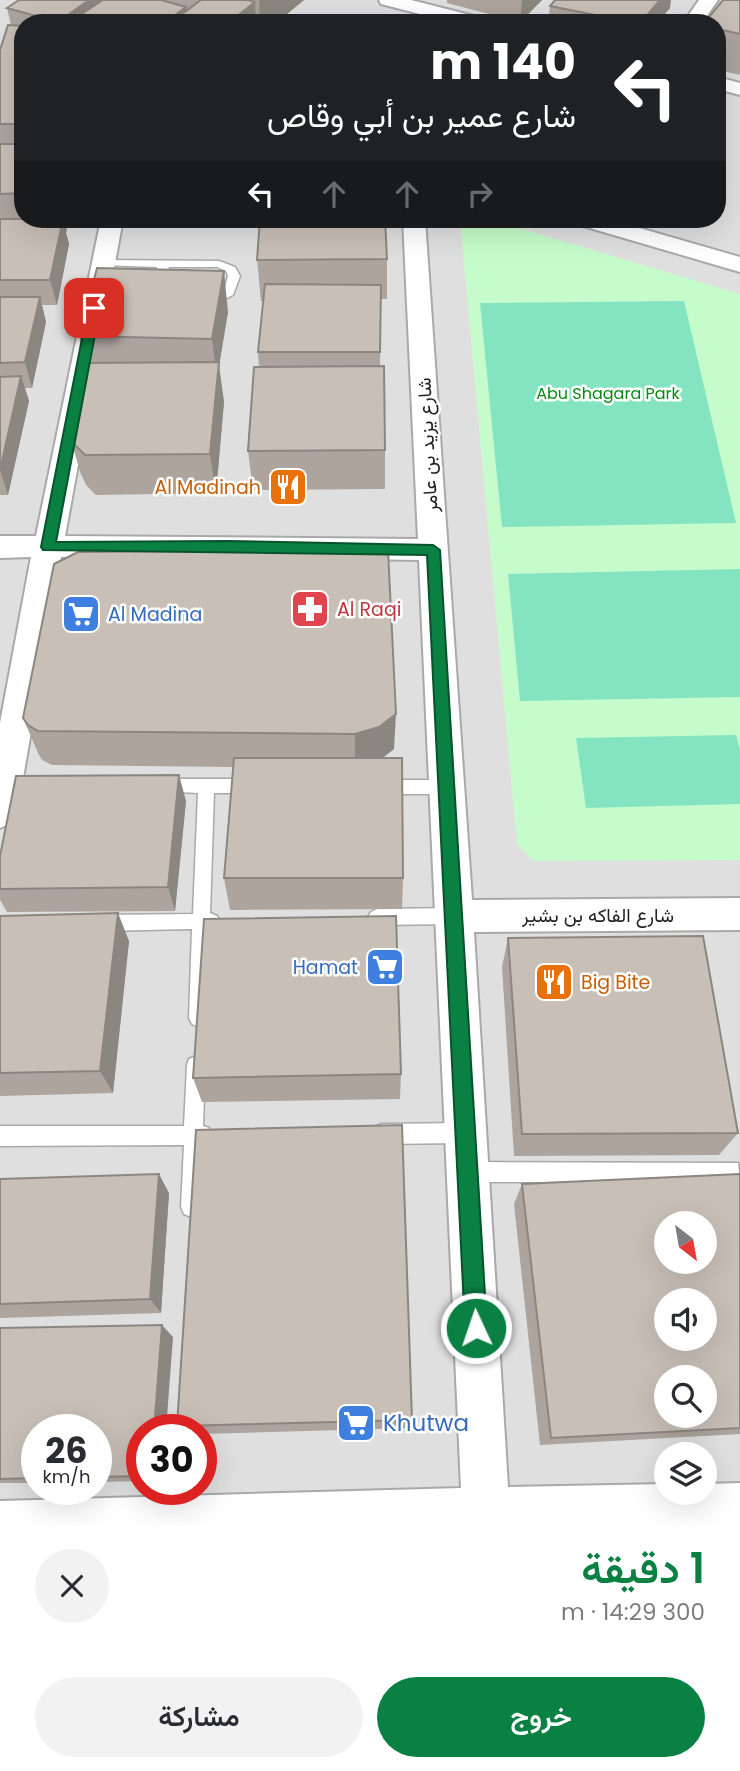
<!DOCTYPE html>
<html lang="ar">
<meta charset="utf-8">
<style>
:root{--surface:#fff;--page:#f2f2f3;--text:#2b2b33;--muted:#7c7c81;--accent:#0b8043}
body{margin:0;font-family:Poppins,Vazirmatn,sans-serif;background:var(--page);color:var(--text);direction:rtl;height:100vh;display:flex;flex-direction:column;font-size:26px;white-space:nowrap}
*{box-sizing:border-box;margin:0}
p{font-size:23px;color:var(--muted)}
.icon{flex:none;width:38px;height:38px;fill:none;stroke:currentColor;stroke-width:2;stroke-linecap:round;stroke-linejoin:round}
.map{position:relative;height:1526px;overflow:hidden;direction:ltr}
.panel{display:flex;flex-direction:column;background:var(--surface);flex:1}
.panel>*{flex:none}
.hud{position:absolute;left:14px;top:14px;width:712px;height:214px;border-radius:28px;box-shadow:0 7px 28px #0002;direction:rtl;background:#202124;color:#fff;overflow:hidden}
.needle{width:46px;rotate:149deg}
.fabs{position:absolute;left:654px;top:1211px;display:grid;gap:14px}
.fabs a{display:grid;place-items:center;width:63px;height:63px;border-radius:50%;background:var(--surface);box-shadow:0 7px 28px #0002;font-size:35px}
.speed{position:absolute;left:21px;top:1414px;display:flex;gap:14px;font-size:35px;font-weight:700;text-align:center}
.speed>*{display:grid;place-content:center;width:91px;height:91px;border-radius:50%;background:var(--surface);box-shadow:0 7px 28px #0002;line-height:1}
.speed small{font-size:18px;font-weight:400}
.speed .limit{border:10px solid #d22;background:#fff;color:#111}
.pin{position:absolute;display:grid;place-items:center;width:60px;height:60px;color:#fff;margin:-30px;border-radius:14px;box-shadow:0 4px 10px #0006}
.me{position:absolute;width:77px;margin:-38px;rotate:357deg;stroke-linejoin:round;filter:drop-shadow(0 0 5px #0008)}
.turn{display:flex;align-items:center;gap:24px;height:147px;padding:0 35px;font-size:32px}
.turn .icon{width:91px;height:91px;stroke-width:2.5}
.turn b{display:block;font-size:49px;line-height:60px}
.lanes{display:flex;align-items:center;height:66px;padding:0 35px;background:#0003;justify-content:center;gap:35px;direction:ltr}
.lanes .off{opacity:.35}
.round{display:grid;place-items:center;flex:none;width:74px;height:74px;border-radius:37px;background:var(--page)}
.head{display:flex;align-items:center;justify-content:space-between;height:119px;padding:0 35px}
h1{font-size:42px;font-weight:600;line-height:52px;color:var(--accent)}
.button{display:flex;gap:14px;margin-top:auto;padding:14px 35px}
.button a{flex:1;height:80px;border-radius:42px;background:var(--accent);color:#fff;font-size:28px;font-weight:600;line-height:80px;text-align:center}
.button a+a{background:var(--page);color:var(--text)}
.map>svg:first-child{display:block}
</style>
<div class="map">
<svg width="740" height="1526" viewBox="0 0 740 1526">
<rect width="100%" height="100%" fill="#f2efe9"/>
<path fill="#e0dfdf" fill-rule="evenodd" d="M0 0H740V1526H0ZM23 23H718V219H23ZM667 1223H705V1262H667ZM667 1300H705V1339H667ZM667 1377H705V1416H667ZM37 1430H96V1489H37ZM142 1430H201V1489H142ZM667 1454H705V1493H667Z"/>
<path fill="#c6fccb" d="M460 219H489L740 294V860L533 861 517 844Z"/>
<path fill="#84e4c1" d="M684 301 736 523 502 527 480 303Z
M740 569V697L520 701 508 574Z
M736 735 740 750V804L586 808 576 738Z"/>
<g fill="none" stroke-linecap="round" stroke-linejoin="round">
<defs>
<path id="service" d="M103 260 219 261 235 267 240 276 233 295C223 300 210 308 200 300L202 297 224 291 228 276 226 271 217 267H169L164 289 158 292 152 289 157 267 99 265V261Z
M163 779H252L258 781 260 786 258 791 252 793H214L210 913 217 916 220 921 217 926 210 929 207 1018 204 1024 198 1027 192 1024 189 1018 192 929 100 931 94 928 91 923 94 918 100 915 193 914 198 793 157 791 155 786 157 781Z
M383 780H447L453 782 455 787 453 792 447 794H383L377 792 375 787 377 782Z
M455 908 461 911 464 916 461 921 455 924 377 925 371 922 368 917 371 912 377 909Z
M196 1056 203 1059 205 1065 203 1126 209 1128 212 1135 209 1142 203 1144 201 1207 198 1214 191 1217 184 1214 181 1207 184 1145 0 1146V1126H184L187 1065 189 1059Z
M464 1123 471 1126 474 1133 471 1140 464 1143 382 1144 375 1141 372 1134 375 1127 382 1124Z
M468 1162 738 1163 740 1182H468L461 1179 458 1172 461 1165Z"/>
<path id="minor" d="M379 0H411L486 19 488 23H455L381 4Z
M699 0H718L702 23H683Z
M718 77 740 83V95L718 89Z
M101 219H123L65 536 418 539 403 219H425L472 900 740 898V930L474 932 508 1487 667 1484V1493H705V1484L740 1483V1526H0V1501L461 1488 419 560 227 557H61L17 813 12 823 0 828V723L31 557 0 558V536H36Z
M573 219H608L740 257V272L576 224Z"/>
</defs>
<use href="#service" stroke="#a9a9a9" stroke-width="3"/>
<use href="#minor" stroke="#a9a9a9" stroke-width="4"/>
<use href="#service" fill="#fff" fill-rule="evenodd"/>
<use href="#minor" fill="#fff" fill-rule="evenodd"/>
</g>
<path fill="#aca49d" d="M19 0H304L276 23H23V219L66 233 69 244 57 305H42L46 322 32 388H25L29 401 8 495H0V50L11 25 7 8Z
M447 0H542L520 22 447 3Z
M740 0V75L718 70V23Z
M550 6 670 8 657 23H548Z
M387 259V299H381L380 366 385 450V489L253 490 248 451 259 367 258 352 263 301H261L257 260Z
M228 312 219 366 224 402 216 493 96 495 86 485 80 472 69 432 85 363 79 336Z
M54 564 394 749 383 758 403 878 402 909 230 910 224 878 233 767 52 765 42 760 38 753 23 718Z
M186 801 175 911 7 912 0 900V856Z
M0 916 129 941 113 1093 0 1096Z
M508 938 738 1133 719 1155 514 1156 502 967Z
M401 1074 400 1099 202 1102 193 1078Z
M740 1174V1434L540 1445 514 1204 522 1184Z
M0 1179 169 1193 161 1313 0 1318Z
M0 1328 173 1337 142 1430V1481L96 1482V1430H37V1483H0Z
M412 1420 410 1428 201 1434V1430H182L177 1426Z"/>
<path fill="#8c8680" d="M89 0H118L71 21V23H59L58 22Z
M259 0H304L276 23H260Z
M522 0H542L520 22Z
M660 0H671L670 8 657 23H630Z
M255 2 256 23H228Z
M186 7 188 23H164Z
M62 219H69L66 233 69 244 57 305 50 280Z
M224 271 228 312 219 366 224 402 216 493 210 454 217 380 212 339Z
M40 297 46 322 32 388 25 362Z
M21 376 29 401 8 495 0 470Z
M396 714 394 749 378 761 355 768V734Z
M179 775 186 801 175 911 168 887Z
M118 913 129 941 113 1093 100 1071Z
M159 1174 169 1193 161 1313 150 1299Z
M162 1325 173 1337 166 1430H154Z"/>
<path fill="#c8bfb7" stroke="#8c8680" stroke-width="2" fill-rule="evenodd" d="M19 0H89L58 22 7 8Z
M103 0H161L186 7 164 23H76L71 21Z
M201 0H248L255 2 228 23H170Z
M555 0H660L643 20 630 22 550 6Z
M723 0H740V34L718 29V23H704Z
M8 25 23 26V124H0V50Z
M0 144H23V193L0 194Z
M0 219H63L50 280H0Z
M260 219H385L387 259 257 260Z
M97 268 224 271 212 339 79 336Z
M265 284 381 285 380 352H258Z
M0 297H40L25 362 0 363Z
M219 362 210 454 85 455 75 445 69 432 83 363Z
M384 366 385 450 248 451 254 367Z
M21 376 0 470V377Z
M388 550 396 714 379 727 355 734 38 731 28 725 23 718 54 564 78 552Z
M234 758H402L403 878H224Z
M179 775 168 887 0 889V856L16 776Z
M118 913 100 1071 0 1073V916Z
M396 916 401 1074 193 1078 204 919Z
M703 936 738 1133 522 1134 508 938Z
M402 1125 412 1420 177 1426 196 1130Z
M159 1174 150 1299 0 1304V1179Z
M740 1174V1428L551 1438 522 1184ZM667 1223H705V1262H667ZM667 1300H705V1339H667ZM667 1377H705V1416H667Z
M162 1325 154 1430H142V1476L96 1477V1430H37V1478L0 1479V1328Z"/>
<path fill="#0b8043" stroke="#07532c" stroke-width="2" d="M94 304 100 308 56 542 227 541 433 545 440 550 487 1328 483 1336 476 1339 469 1336 465 1328 427 555 43 550 41 547 88 308Z"/>
<defs>
<symbol id="restaurant-square" viewBox="-11 -11 22 22"><rect x="-9" y="-9" width="18" height="18" rx="4" fill="#e8710a" stroke="#fff"/><path d="M-5-6h1v4h1v-4h1v4h1v-4h1v5L-1.5 .5V6h-2V.5L-5-1ZM5-6V6H3V1.5H1.5Q1.5-4 5-6Z" fill="#fff"/></symbol>
<symbol id="pharmacy-square" viewBox="-11 -11 22 22"><rect x="-9" y="-9" width="18" height="18" rx="4" fill="#e0444e" stroke="#fff"/><path d="M-2-6h4v4h4v4h-4v4h-4v-4h-4v-4h4Z" fill="#fff"/></symbol>
<symbol id="supermarket-square" viewBox="-11 -11 22 22"><rect x="-9" y="-9" width="18" height="18" rx="4" fill="#3f7fe0" stroke="#fff"/><path d="M-6-5.5h2.5l.6 2H6L4.5 2H-2.5L-4.4-4H-6ZM-1.5 3.2a1.3 1.3 0 1 0 .1 0ZM3 3.2a1.3 1.3 0 1 0 .1 0Z" fill="#fff"/></symbol>
</defs>
<g fill-rule="evenodd">
<use href="#restaurant-square" x="266" y="465" width="44" height="44"/>
<use href="#pharmacy-square" x="288" y="587" width="44" height="44"/>
<use href="#supermarket-square" x="59" y="592" width="44" height="44"/>
<use href="#supermarket-square" x="363" y="945" width="44" height="44"/>
<use href="#restaurant-square" x="532" y="960" width="44" height="44"/>
<use href="#supermarket-square" x="334" y="1401" width="44" height="44"/>
</g>
<g text-anchor="middle" stroke-width="5" stroke-linejoin="round" paint-order="stroke">
<g font-size="16" fill="#068a14" stroke="#fff">
<text x="608" y="399">Abu Shagara Park</text>
</g>
<g font-size="19" fill="#222" stroke="#fff">
<text transform="translate(427 445) rotate(-93)" y="7">شارع يزيد بن عامر</text>
<text x="598" y="922">شارع الفاكه بن بشير</text>
</g>
<g font-size="19" fill="#c56008" stroke="#fff" text-anchor="end">
<text x="261" y="494">Al Madinah</text>
<text x="581" y="989" text-anchor="start">Big Bite</text>
</g>
<g font-size="19" fill="#be3a42" stroke="#fff" text-anchor="start">
<text x="337" y="616">Al Raqi</text>
</g>
<g font-size="19" fill="#366cbe" stroke="#fff" text-anchor="start">
<text x="108" y="621">Al Madina</text>
<text x="358" y="974" text-anchor="end">Hamat</text>
</g>
<g font-size="23" fill="#366cbe" stroke="#fff" text-anchor="start">
<text x="383" y="1431">Khutwa</text>
</g>
</g>
</svg>
<div class="fabs">
<a><svg class="needle" viewBox="-14 -14 28 28"><path d="M0-13l5 13h-10z" fill="#e53935"/><path d="M0 13l5-13h-10z" fill="#7c7c81"/></svg></a>
<a><svg class="icon" aria-label="sound" viewBox="0 0 24 24"><path d="M4 9h4l5-4v14l-5-4H4zM17 9q2 3 0 6"/></svg></a>
<a><svg class="icon" aria-label="search" viewBox="0 0 24 24"><circle cx="10" cy="10" r="6"/><path d="M15 15l6 6"/></svg></a>
<a><svg class="icon" aria-label="layers" viewBox="0 0 24 24"><path d="M12 4l9 5-9 5-9-5zM3 14l9 5 9-5"/></svg></a>
</div>
<div class="speed"><div>26<small>km/h</small></div><div class="limit">30</div></div>
<div class="pin" style="left:94px;top:308px;background:#d93025"><svg class="icon" aria-label="arrive" viewBox="0 0 24 24"><path d="M6 21V4h12l-3 4 3 4H6"/></svg></div>
<svg class="me" style="left:476px;top:1328px" viewBox="-20 -20 40 40"><circle r="17" fill="#0b8043" stroke="#fff" stroke-width="3"/><path d="M0-11L8 9 0 5-8 9z" fill="#fff"/></svg>
<div class="hud">
<div class="turn"><svg class="icon" aria-label="left" viewBox="0 0 24 24"><path d="M17 20v-9H6M10 6l-5 5 5 5"/></svg><div><b>140 m</b>شارع عمير بن أبي وقاص</div></div>
<div class="lanes"><svg class="icon" aria-label="left" viewBox="0 0 24 24"><path d="M17 20v-9H6M10 6l-5 5 5 5"/></svg><svg class="icon off" aria-label="ahead" viewBox="0 0 24 24"><path d="M12 20V5M6 11l6-6 6 6"/></svg><svg class="icon off" aria-label="ahead" viewBox="0 0 24 24"><path d="M12 20V5M6 11l6-6 6 6"/></svg><svg class="icon off" aria-label="right" viewBox="0 0 24 24"><path d="M7 20v-9h11M14 6l5 5-5 5"/></svg></div>
</div>
</div>
<section class="panel">
<div class="head"><div><h1>1 دقيقة</h1><p>300 m · 14:29</p></div><a class="round"><svg class="icon" aria-label="close" viewBox="0 0 24 24"><path d="M6 6l12 12M18 6L6 18"/></svg></a></div>
<div class="button"><a>خروج</a><a>مشاركة</a></div>
</section>
